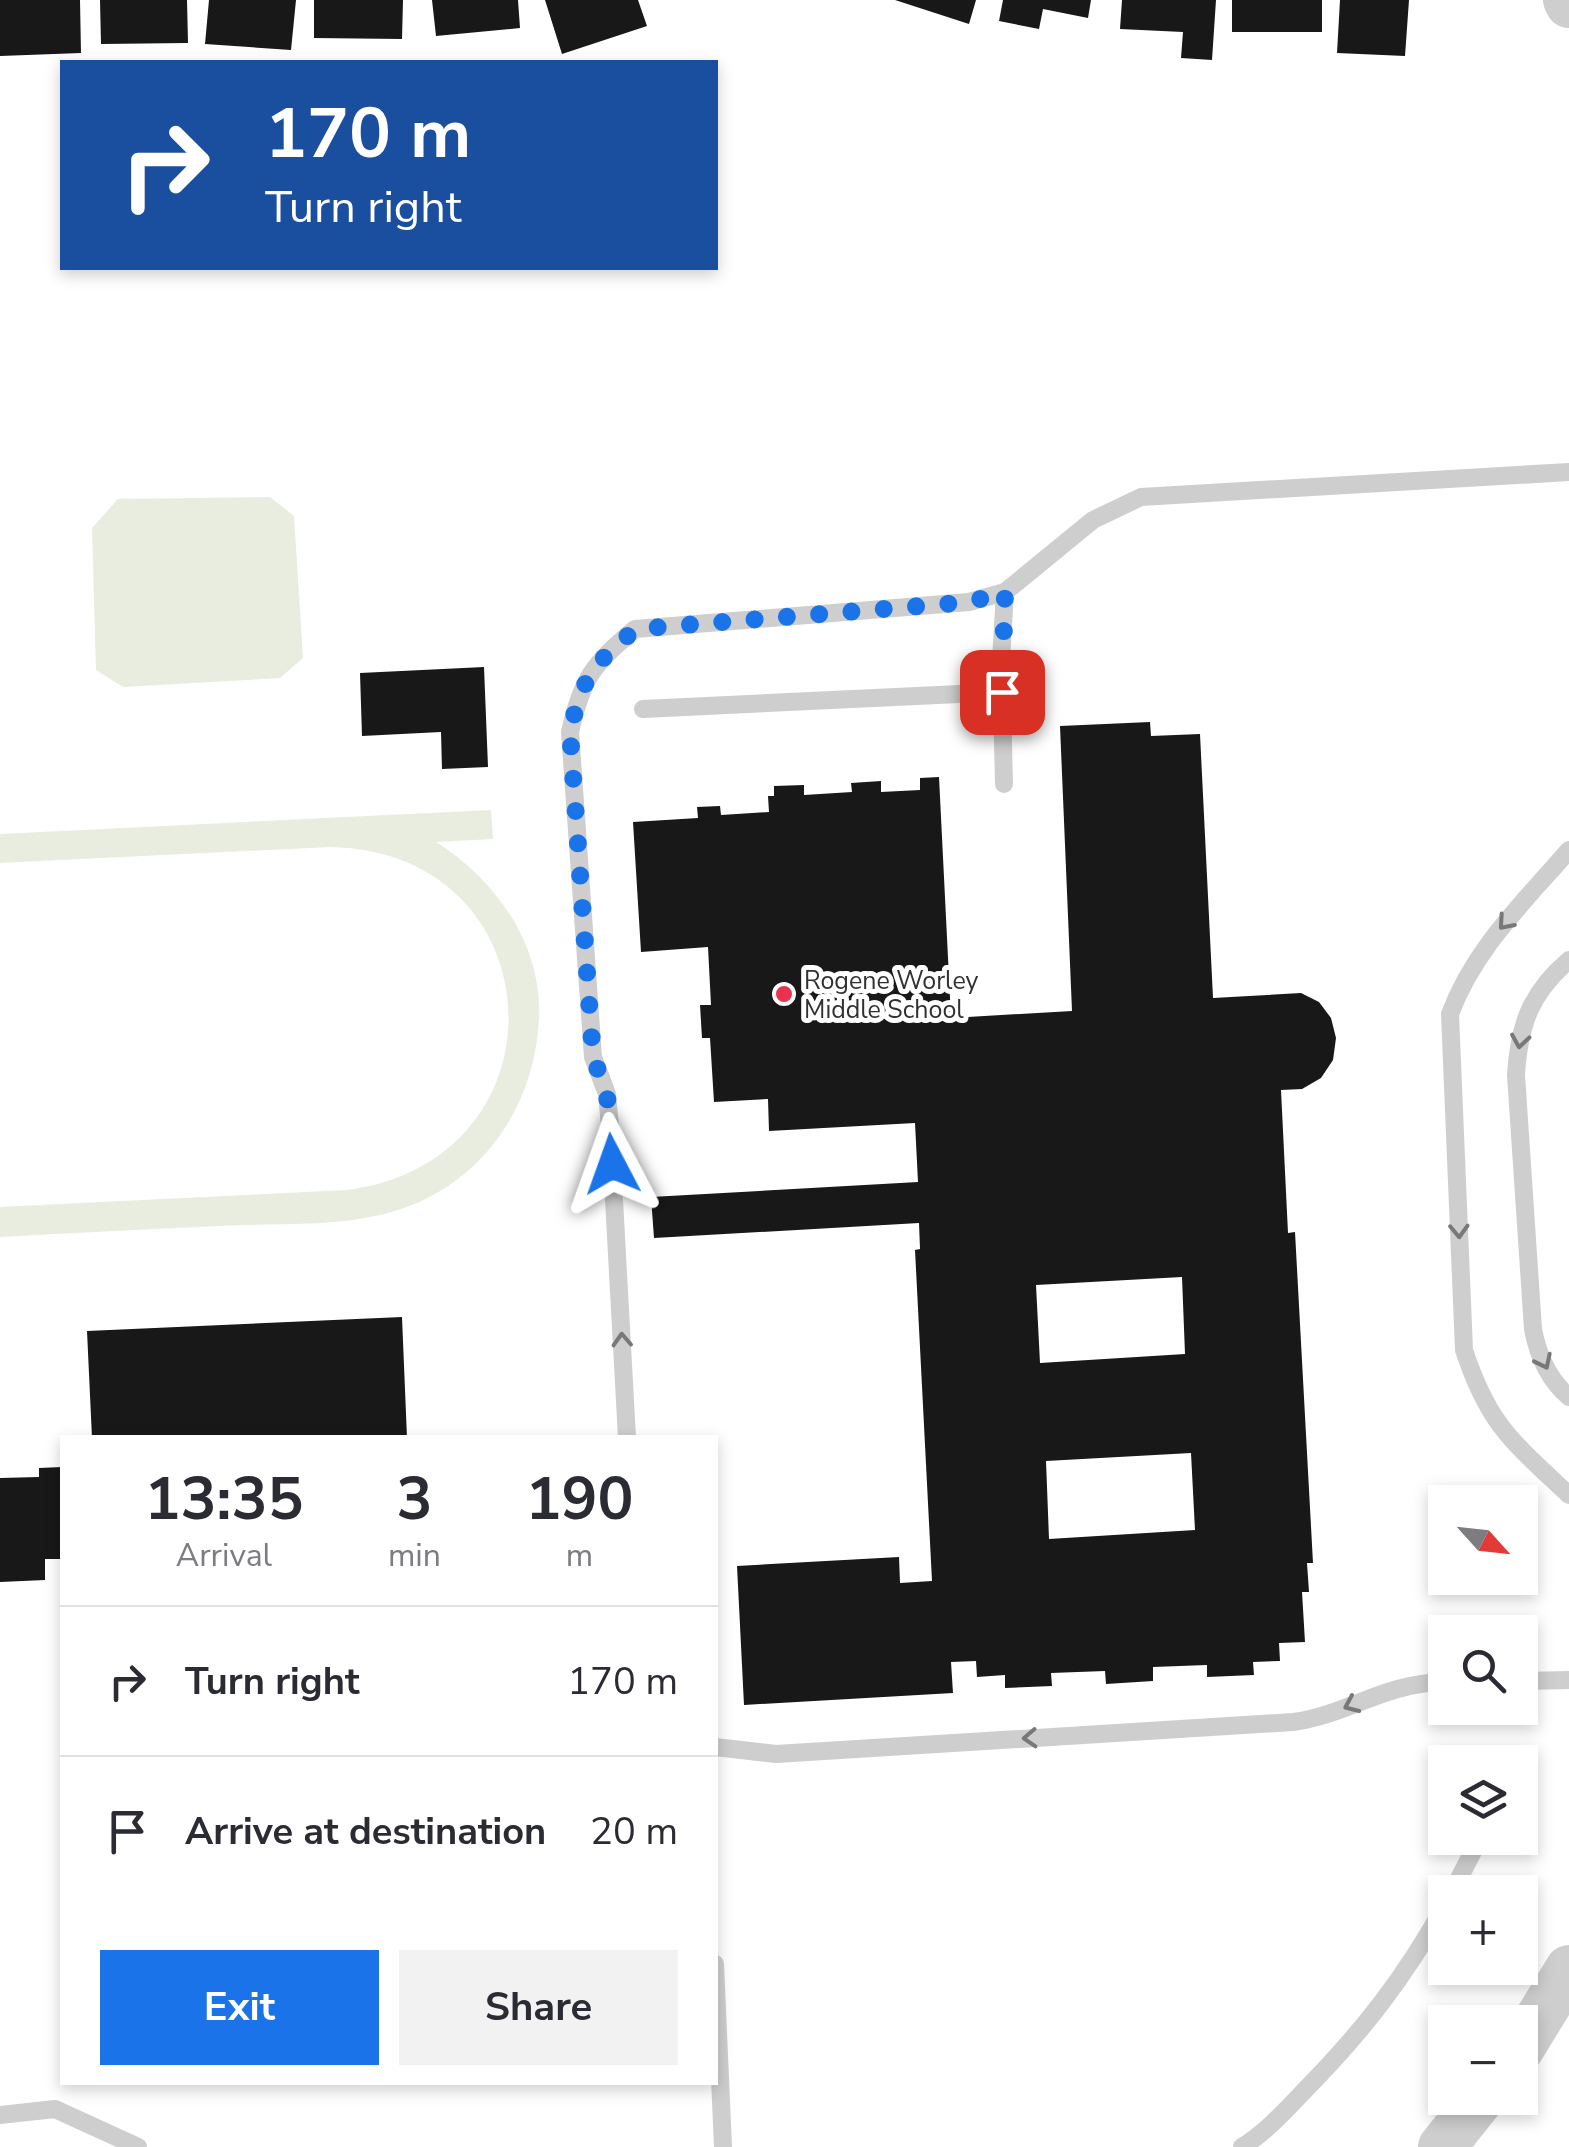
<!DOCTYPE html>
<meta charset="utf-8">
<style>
:root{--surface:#fff;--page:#f2f2f3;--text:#2b2b33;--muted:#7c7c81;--line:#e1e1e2;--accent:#1a73e8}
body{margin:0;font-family:"Nunito Sans",sans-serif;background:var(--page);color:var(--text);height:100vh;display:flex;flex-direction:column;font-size:38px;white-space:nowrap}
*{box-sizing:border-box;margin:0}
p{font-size:32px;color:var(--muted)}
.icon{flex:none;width:55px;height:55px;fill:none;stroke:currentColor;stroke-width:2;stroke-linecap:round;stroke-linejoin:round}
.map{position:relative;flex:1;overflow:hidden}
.details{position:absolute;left:60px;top:1435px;width:658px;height:650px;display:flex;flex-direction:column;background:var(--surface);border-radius:0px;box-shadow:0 5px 15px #0003}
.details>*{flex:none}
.banner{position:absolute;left:60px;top:60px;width:658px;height:210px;border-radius:0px;box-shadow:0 5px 15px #0003;background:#1a4fa0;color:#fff;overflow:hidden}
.needle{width:65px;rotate:117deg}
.controls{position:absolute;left:1428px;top:1485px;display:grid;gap:20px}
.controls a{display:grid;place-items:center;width:110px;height:110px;border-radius:0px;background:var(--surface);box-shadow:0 5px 15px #0003;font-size:50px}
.pin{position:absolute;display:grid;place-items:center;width:85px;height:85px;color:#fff;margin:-42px;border-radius:20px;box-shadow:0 5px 15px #0006}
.me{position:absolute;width:110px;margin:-55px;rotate:356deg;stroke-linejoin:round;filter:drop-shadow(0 0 8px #0008)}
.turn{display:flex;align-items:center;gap:35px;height:210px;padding:0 40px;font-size:45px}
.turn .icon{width:130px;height:130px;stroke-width:2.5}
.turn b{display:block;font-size:70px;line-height:85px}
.eta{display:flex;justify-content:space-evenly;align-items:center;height:170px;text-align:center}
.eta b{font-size:60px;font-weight:700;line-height:70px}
.primary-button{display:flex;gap:20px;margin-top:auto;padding:20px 40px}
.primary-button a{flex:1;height:115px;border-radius:0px;background:var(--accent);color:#fff;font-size:40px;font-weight:700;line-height:115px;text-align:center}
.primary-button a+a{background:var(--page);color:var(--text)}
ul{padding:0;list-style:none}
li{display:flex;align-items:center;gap:30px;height:150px;padding:0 40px;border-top:2px solid var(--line)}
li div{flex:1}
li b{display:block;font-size:38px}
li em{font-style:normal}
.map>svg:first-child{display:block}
</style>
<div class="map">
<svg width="1569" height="2147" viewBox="0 0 1569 2147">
<rect width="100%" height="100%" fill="#fff"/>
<path fill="#e8eddf" d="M270 497 294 516 303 658 280 678 123 687 96 670 92 528 118 499Z
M491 810 493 839 436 842C496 880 542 944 539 1018 535 1112 475 1194 380 1215 329 1227 272 1223 221 1226 147 1229 74 1233 0 1237V1207L347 1190C572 1161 558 851 330 847L0 863V834Z"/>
<path fill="#181818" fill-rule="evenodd" d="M0 0H80L81 53 0 56Z
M100 0H187L188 43 101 44Z
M209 0H296L291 50 205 44Z
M314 0H403L402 39 314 38Z
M432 0H518L520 28 436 36Z
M545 0H638L647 26 562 54Z
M895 0H976L969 24Z
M1003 0H1091L1088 18 1043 9 1039 29 999 21Z
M1122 0H1216L1212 60 1181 58 1183 32 1120 29Z
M1232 0H1322V32H1232Z
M1340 0H1409L1405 56 1337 53Z
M484 667 488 767 442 769 441 732 362 736 360 673Z
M1150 722 1151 736 1200 734 1213 998 1301 993 1319 1002 1331 1018 1336 1038 1333 1060 1321 1078 1302 1089 1281 1090 1288 1233 1295 1232 1313 1563H1307L1309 1592H1302L1305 1642 1279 1643 1280 1661 1253 1662 1254 1675 1207 1677V1665L1153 1667V1681L1106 1684 1105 1671 1051 1673 1052 1686 1005 1688V1675L977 1677 976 1661 951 1662 953 1693 744 1705 737 1566 899 1557 900 1583 932 1581 915 1250 920 1249 919 1223 654 1238 651 1197 918 1182 915 1123 769 1131 768 1099 714 1102 710 1038H702L700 1005H711L708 947 641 952 633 822 698 818 697 807 720 806 721 815 769 812 768 796H774V786L804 785V795L852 792 851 783 881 781V792L920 790V778L939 777 951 1018 1072 1011 1060 726ZM1182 1277 1185 1354 1040 1363 1036 1285ZM1191 1453 1195 1530 1049 1539 1046 1461Z
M402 1317 407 1438H92L87 1331Z
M62 1467V1559H45V1580L0 1582V1478L39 1477V1468Z"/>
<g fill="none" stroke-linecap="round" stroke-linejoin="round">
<path stroke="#cecece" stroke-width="18" d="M643 709 1002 692
M1004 784 1001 660 1005 592
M1569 850C1524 902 1474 949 1450 1014L1464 1350C1489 1426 1513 1442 1569 1495
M1569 960C1530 993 1519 1026 1516 1075L1533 1329C1538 1356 1548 1379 1569 1397
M627 1438 610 1126 607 1094 593 1057 570 732C582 678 593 664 635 629L969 602 1005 592 1093 520 1141 497 1569 472
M1520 1681 1569 1680
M715 1747 776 1754 1293 1722C1350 1714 1383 1683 1445 1682
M1452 1892 1480 1838
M715 1964 723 2147
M0 2115 55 2109 138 2147
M1242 2147C1266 2132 1285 2111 1305 2090 1363 2031 1405 1977 1445 1905"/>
<path stroke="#cecece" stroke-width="48" d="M1567 0 1569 4
M1520 2049 1569 1969
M1442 2147 1481 2098"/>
</g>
<defs><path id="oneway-chevron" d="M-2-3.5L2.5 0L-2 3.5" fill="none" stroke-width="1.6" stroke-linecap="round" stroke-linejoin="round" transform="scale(2.5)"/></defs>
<g stroke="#787878">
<use href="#oneway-chevron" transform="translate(1505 923) rotate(131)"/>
<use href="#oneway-chevron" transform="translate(1520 1041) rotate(99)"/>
<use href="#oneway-chevron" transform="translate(1459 1231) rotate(88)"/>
<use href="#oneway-chevron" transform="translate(622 1340) rotate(-93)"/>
<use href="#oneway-chevron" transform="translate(1544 1362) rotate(64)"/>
<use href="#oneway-chevron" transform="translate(1351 1705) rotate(156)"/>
<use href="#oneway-chevron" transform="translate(1030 1738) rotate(177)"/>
</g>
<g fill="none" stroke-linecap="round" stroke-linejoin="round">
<path stroke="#1a73e8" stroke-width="18" stroke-dasharray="0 32.4" d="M612 1164 607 1094 593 1057 570 732C582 678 593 664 636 629L969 602 1005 592 1002 692"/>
</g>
<circle fill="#e73350" stroke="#fff" stroke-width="4" cx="784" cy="994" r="10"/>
<g text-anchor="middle" stroke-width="10" stroke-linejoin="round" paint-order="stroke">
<g font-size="25" fill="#313131" stroke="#fff" text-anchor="start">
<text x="804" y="989">Rogene Worley<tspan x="804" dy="29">Middle School</tspan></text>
</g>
</g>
</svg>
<div class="controls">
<a><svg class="needle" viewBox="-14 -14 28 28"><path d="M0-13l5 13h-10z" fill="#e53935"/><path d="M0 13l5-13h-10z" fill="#7c7c81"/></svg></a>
<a><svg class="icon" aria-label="search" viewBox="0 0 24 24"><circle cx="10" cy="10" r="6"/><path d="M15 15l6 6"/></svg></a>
<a><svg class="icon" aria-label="layers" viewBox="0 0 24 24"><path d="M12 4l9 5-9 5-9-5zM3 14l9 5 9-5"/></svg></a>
<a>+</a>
<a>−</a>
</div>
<div class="pin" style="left:1002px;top:692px;background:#d93025"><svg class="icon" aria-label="arrive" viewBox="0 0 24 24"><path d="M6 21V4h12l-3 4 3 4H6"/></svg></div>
<svg class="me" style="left:612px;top:1164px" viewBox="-20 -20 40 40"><path d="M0-17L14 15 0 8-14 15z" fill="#1a73e8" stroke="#fff" stroke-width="4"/></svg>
<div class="banner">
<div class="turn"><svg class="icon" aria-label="right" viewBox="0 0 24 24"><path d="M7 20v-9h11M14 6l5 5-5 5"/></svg><div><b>170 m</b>Turn right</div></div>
</div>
<section class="details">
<div class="eta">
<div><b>13:35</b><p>Arrival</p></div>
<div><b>3</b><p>min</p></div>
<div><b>190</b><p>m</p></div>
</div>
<ul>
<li><svg class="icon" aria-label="right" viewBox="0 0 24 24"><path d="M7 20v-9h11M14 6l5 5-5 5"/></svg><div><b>Turn right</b></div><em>170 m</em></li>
<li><svg class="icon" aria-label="arrive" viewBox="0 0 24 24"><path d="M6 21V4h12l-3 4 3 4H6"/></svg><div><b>Arrive at destination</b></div><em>20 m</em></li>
</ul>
<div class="primary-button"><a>Exit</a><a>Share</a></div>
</section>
</div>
